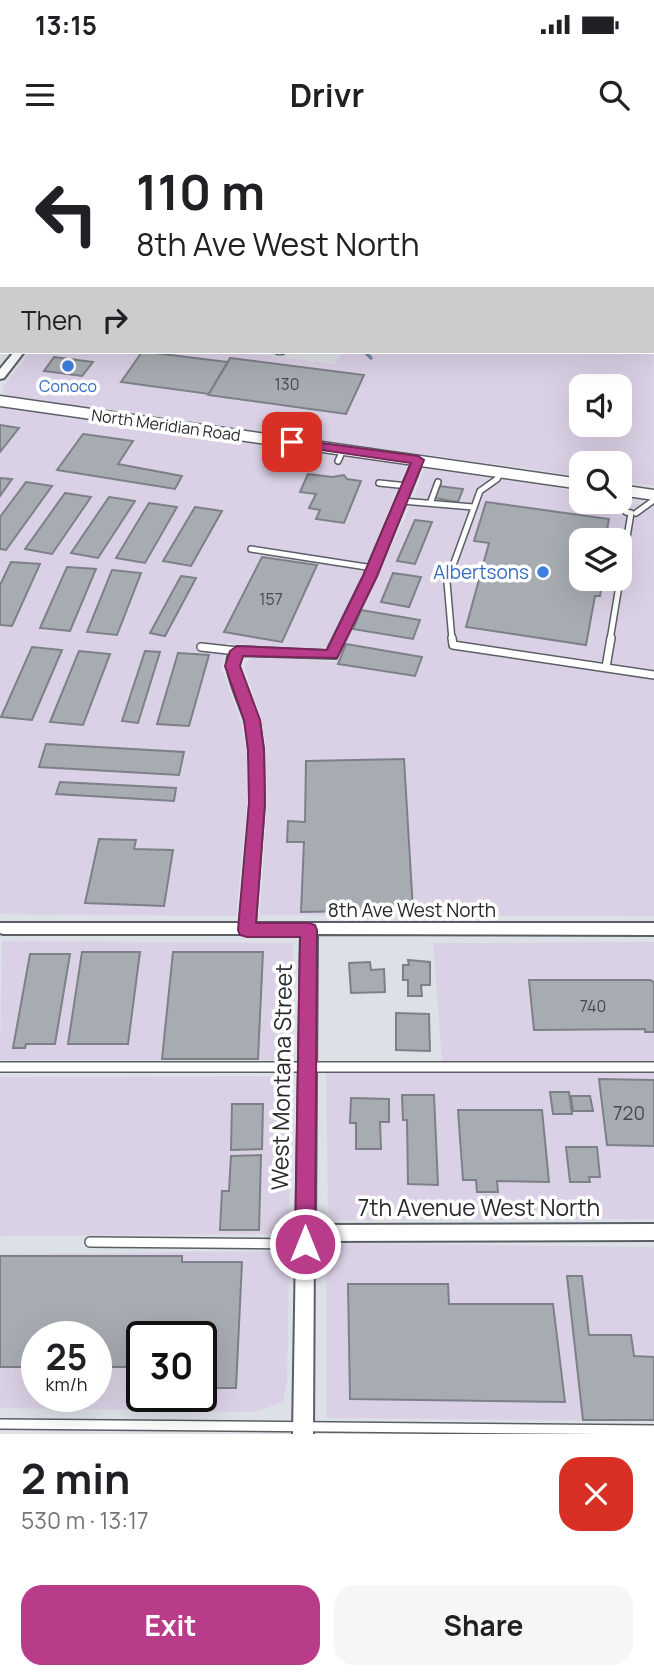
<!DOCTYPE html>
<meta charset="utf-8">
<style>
:root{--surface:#fff;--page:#f6f6f6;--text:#202124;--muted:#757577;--accent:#b93c8b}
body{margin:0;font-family:Manrope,sans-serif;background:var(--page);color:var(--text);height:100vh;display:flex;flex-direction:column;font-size:26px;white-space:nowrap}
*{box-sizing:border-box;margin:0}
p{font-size:23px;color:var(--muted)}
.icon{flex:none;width:38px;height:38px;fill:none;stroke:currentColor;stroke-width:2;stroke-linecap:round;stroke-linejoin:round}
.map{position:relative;height:1294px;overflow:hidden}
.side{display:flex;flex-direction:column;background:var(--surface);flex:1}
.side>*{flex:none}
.hud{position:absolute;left:0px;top:0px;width:654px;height:214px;box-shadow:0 7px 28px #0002;background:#fff;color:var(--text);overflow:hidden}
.buttons{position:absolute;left:569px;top:234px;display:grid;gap:14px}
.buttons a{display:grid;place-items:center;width:63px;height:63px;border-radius:14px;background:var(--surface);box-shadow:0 7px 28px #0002;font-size:35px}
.speed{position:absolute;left:21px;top:1181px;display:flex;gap:14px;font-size:35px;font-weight:700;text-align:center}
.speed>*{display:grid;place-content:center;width:91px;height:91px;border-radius:50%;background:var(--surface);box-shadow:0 7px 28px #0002;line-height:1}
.speed small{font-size:18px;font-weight:400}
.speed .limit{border:4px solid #111;border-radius:10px;background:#fff;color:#111}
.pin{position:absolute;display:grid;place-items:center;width:60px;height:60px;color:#fff;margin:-30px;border-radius:14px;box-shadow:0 4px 10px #0006}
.me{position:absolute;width:77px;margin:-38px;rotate:0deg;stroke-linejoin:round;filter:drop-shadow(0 0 5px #0008)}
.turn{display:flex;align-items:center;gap:24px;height:147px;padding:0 21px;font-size:32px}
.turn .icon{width:91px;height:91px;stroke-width:2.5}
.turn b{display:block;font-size:49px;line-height:60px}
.then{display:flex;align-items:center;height:66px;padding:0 21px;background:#0003;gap:14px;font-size:26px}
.round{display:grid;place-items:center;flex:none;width:74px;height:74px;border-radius:21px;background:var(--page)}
.headline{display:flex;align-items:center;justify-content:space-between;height:119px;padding:0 21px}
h1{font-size:42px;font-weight:700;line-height:52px}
.button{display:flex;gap:14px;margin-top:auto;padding:14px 21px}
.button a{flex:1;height:80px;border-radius:21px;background:var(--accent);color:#fff;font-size:28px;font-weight:700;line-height:80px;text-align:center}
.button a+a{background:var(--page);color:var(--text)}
.status{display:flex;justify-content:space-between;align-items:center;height:49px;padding:0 35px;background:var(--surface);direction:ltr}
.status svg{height:19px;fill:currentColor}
header{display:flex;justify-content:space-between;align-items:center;height:91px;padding:0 21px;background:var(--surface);font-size:32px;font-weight:700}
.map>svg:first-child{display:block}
</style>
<div class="status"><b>13:15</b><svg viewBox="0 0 49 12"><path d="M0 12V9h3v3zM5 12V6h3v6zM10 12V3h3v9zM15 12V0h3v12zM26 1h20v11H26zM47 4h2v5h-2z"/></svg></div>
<header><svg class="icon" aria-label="menu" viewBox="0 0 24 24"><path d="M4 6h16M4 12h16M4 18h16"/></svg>Drivr<svg class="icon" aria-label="search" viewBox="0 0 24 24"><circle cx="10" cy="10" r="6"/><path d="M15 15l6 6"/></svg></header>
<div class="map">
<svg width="654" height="1294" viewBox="0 0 654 1294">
<rect width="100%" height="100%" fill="#dce0e7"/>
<path fill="#dbd1e6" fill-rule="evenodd" d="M653 88 654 346 620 341V324H581V336L6 257 2 248 30 212H235L335 224 342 212H653ZM581 247H620V285H581Z
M0 267 407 324 363 435 329 505 318 509 227 503 221 527 241 583 247 611V662L236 776 0 774Z
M425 327 525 341 581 353V362L620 361 654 367V776L260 775 267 662 266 608 261 579 244 524 254 516 336 522 412 363ZM581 401H620V439H581Z
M2 801 293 803 292 920H0Z
M654 802V921H442L433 803Z
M326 933H654V1079L336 1080 328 1072Z
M292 936 289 1077 284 1091 277 1094 0 1096V937Z
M333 1103 654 1107V1281L326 1278V1111Z
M271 1111 287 1118 289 1125 287 1242 283 1262 256 1272 0 1268V1114ZM37 1197H96V1256H37ZM142 1197H201V1256H142Z"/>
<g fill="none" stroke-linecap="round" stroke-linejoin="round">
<path stroke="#758aa6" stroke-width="3.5" d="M365 212 371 218"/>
</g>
<path fill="#a7acb2" stroke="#7c8087" stroke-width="2" d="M142 212H146L228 222 209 254 121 242Z
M54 217 93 222 82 236 44 231Z
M230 218 364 235 346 274 208 255Z
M0 285 19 288 0 312Z
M83 294 133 301 118 324 182 336 175 349 57 330Z
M308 334 332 337 344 335 347 339 361 341 344 383 316 379 320 370 309 368 316 354 300 352Z
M0 338 12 339 0 356Z
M26 342 52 346 6 410 0 409V377Z
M439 346 463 349 458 362 434 358Z
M65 353 91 357 52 414 25 409Z
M109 357 135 361 98 418 71 413Z
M486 362 609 379 605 401H581V439H603L600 456H595L586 505 466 487 489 403 474 401Z
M149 363 177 367 145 423 116 418Z
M195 367 222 371 191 426 163 421Z
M415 380 432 382 415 424 397 421Z
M262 417 317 425 282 502 224 492Z
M11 422 40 424 12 486 0 485V445Z
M67 427 96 429 70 491 40 488Z
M112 430 141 433 117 495 87 492Z
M393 433 421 437 409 467 381 462Z
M181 436 196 438 165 496 150 493Z
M361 470 420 480 413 499 353 489Z
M346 504 422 517 415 536 338 524Z
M32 507 62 510 32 580 1 577Z
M79 511 110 514 83 585 50 582Z
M145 511 160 512 138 583 122 581Z
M178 513 209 515 189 586 157 584Z
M46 604 184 612 179 635 39 627Z
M404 619 413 770 301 772 304 702H287L288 681 305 682 306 621Z
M60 642 176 648 174 661 56 654Z
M99 699 136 700 134 709 173 710 164 766 85 763Z
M82 812H140L128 904H68Z
M173 812H263L258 919H162Z
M30 814H70L55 904H26L25 908H13Z
M408 820 430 822V845H421L422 856H408V840H403V825H409Z
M370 822 371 830 384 829 385 852 351 853 349 823Z
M529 840H650L654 842V892H645V889L534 890Z
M396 873 429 874 430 911 396 910Z
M599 939 654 940V1006L607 1005Z
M550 952H569L572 974H553Z
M402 955H434L438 1045 408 1044 407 980H403Z
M571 956H590L593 971H573Z
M351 958 389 959V982H380L381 1009H356V983H350Z
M232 964H263L262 1009 231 1010Z
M458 970H542L549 1042 497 1041 498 1052H477L476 1040H463Z
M566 1007H597L600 1037H589L590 1042H570Z
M261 1015 259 1090H220L222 1051H229L231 1016Z
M0 1116H182V1122H242L236 1248H201V1197H142V1227H96V1197H37V1227H0Z
M567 1136H582L589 1195H631L634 1216 654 1217V1280H583Z
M348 1144H448L449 1164H553L565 1262 350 1259Z"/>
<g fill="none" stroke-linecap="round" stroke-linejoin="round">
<defs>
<path id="lane-far3" d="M278 212H282"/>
<path id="lane-far2" d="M338 321 343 310
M379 343 408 346
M402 361 473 367
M431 361 438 342
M636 373 654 360
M251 409 373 428
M452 500 447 442 480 351 497 339 501 332
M610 500 631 373 626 372 620 359"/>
<path id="lane-far1" d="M452 498 453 505 654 535
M201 507 237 511
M606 527 611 498"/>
<path id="lane" d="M0 927H654
M90 1102 304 1104
M0 1284 654 1290"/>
<path id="street" d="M178 0H186L177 2Z
M14 212H24L4 238 0 239V229Z
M418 317 423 320 376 436 336 518 242 515 238 526 259 581 263 609 264 663 255 783H654V795L317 794 315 1085 654 1084V1100L314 1101 313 1294H293L301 794H3L0 793V783H240C245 718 257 649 246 585 243 567 212 516 237 507L327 511 364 436 413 320Z"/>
<path id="secondary" d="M0 256 581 339V349L0 266Z
M620 345 654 350V360L620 355Z"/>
<path id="highway" d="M548 0H564L565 2H549Z
M653 65H654V77H653Z"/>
</defs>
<use href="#lane-far3" stroke="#5b5f65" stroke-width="7"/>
<use href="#lane-far2" stroke="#5b5f65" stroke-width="8"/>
<use href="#lane-far1" stroke="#5b5f65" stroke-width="10"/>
<use href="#lane" stroke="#5b5f65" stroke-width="12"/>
<use href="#street" stroke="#5b5f65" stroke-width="4"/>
<use href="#secondary" stroke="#5b5f65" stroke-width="3"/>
<use href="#highway" stroke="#5b5f65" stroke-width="4"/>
<path stroke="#9da0a6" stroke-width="2.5" stroke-dasharray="3.5 3.5" stroke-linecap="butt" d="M0 113 2 108"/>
<use href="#lane-far3" stroke="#fff" stroke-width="4.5"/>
<use href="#lane-far2" stroke="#fff" stroke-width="5"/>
<use href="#lane-far1" stroke="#fff" stroke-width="7"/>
<use href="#lane" stroke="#fff" stroke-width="9"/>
<use href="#street" fill="#fff" fill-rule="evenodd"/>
<use href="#secondary" fill="#fff" fill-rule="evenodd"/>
<use href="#highway" fill="#fff" fill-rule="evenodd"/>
</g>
<path fill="#b93c8b" stroke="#78275a" stroke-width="2" d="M292 299 418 316 424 320 377 436 337 518 243 516 240 526 260 580 264 610 265 663 256 783H309L315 785 317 790 315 1104 312 1110 305 1113 298 1110 295 1104 300 797H247L240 795 238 790 249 663 248 610 244 580 225 526 230 511 237 506 327 510 363 436 411 323 287 305V300Z"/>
<g fill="#3f7fe0" stroke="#fff" stroke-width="2.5">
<circle cx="68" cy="226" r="7"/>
<circle cx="543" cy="432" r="7"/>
</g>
<g text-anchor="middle" stroke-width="7" stroke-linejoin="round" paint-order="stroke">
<g font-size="16" fill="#474a4d">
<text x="287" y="250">130</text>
<text x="271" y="465">157</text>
<text x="593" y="872">740</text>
</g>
<g font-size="16" fill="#366cbe" stroke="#fff">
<text x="68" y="252">Conoco</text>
</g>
<g font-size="16" fill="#27292b" stroke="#fff">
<text transform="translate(166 285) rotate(8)" y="6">North Meridian Road</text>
</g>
<g font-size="19" fill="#366cbe" stroke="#fff" text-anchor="end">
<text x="529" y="439">Albertsons</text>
</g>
<g font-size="19" fill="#27292b" stroke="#fff">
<text x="412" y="777">8th Ave West North</text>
</g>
<g font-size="19" fill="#474a4d">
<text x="629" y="980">720</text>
</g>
<g font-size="23" fill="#27292b" stroke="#fff">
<text transform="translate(282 937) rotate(-89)" y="8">West Montana Street</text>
<text x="479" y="1076">7th Avenue West North</text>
</g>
</g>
</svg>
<div class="buttons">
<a><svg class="icon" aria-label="sound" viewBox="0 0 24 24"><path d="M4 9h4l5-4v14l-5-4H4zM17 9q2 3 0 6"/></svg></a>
<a><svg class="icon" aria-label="search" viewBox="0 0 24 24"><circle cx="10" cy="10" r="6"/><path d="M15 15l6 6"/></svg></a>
<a><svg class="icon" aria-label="layers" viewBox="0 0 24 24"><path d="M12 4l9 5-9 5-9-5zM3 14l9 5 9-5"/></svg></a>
</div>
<div class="speed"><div>25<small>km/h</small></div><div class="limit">30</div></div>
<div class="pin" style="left:292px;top:302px;background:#d93025"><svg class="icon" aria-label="arrive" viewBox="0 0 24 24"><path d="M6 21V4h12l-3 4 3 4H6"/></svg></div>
<svg class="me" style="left:305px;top:1104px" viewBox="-20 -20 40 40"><circle r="17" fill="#b93c8b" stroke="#fff" stroke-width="3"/><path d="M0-11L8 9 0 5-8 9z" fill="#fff"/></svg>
<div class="hud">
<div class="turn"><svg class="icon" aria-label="left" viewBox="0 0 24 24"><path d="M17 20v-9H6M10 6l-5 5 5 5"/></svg><div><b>110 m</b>8th Ave West North</div></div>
<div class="then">Then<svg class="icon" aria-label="right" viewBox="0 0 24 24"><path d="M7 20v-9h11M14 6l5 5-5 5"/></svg></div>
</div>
</div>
<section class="side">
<div class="headline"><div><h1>2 min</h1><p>530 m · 13:17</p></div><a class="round" style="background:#d93025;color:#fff"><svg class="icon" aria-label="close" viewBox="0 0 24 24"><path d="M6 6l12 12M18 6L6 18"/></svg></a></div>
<div class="button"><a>Exit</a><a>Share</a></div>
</section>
